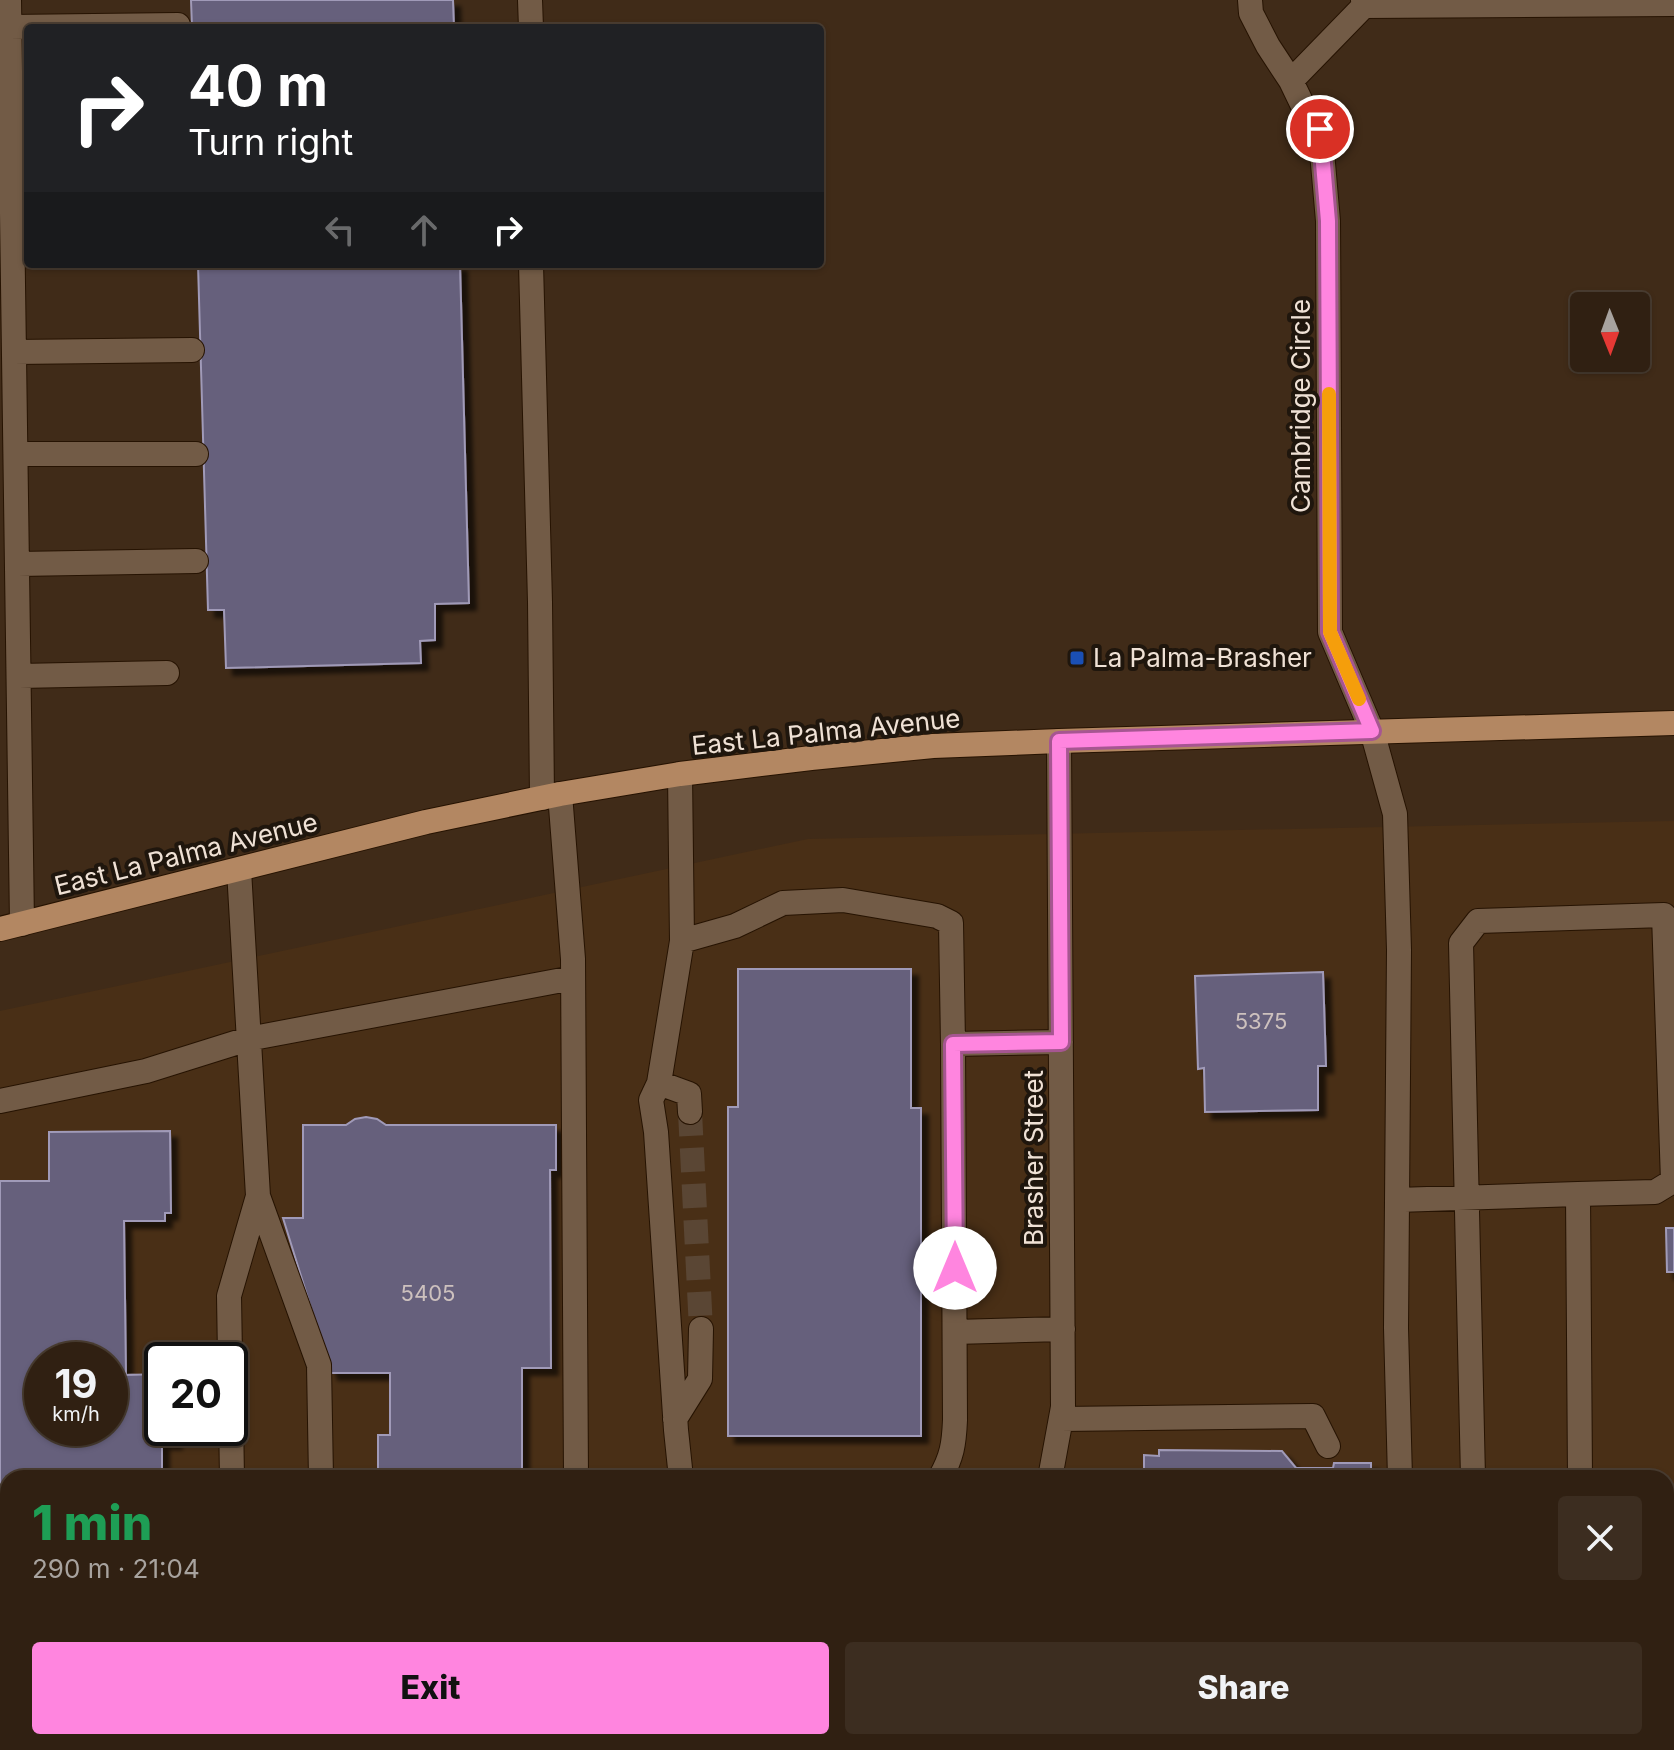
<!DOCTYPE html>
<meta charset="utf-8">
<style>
:root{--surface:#302012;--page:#3c2d20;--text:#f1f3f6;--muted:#a8a39f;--line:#4b3e32;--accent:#ff85df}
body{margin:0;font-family:Inter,sans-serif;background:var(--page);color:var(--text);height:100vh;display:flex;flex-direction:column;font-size:30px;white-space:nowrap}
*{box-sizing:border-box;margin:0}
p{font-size:26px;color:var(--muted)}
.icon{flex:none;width:44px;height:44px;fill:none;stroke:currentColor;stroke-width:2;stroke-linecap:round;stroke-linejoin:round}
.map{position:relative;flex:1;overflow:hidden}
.side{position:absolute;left:0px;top:1470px;width:1674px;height:280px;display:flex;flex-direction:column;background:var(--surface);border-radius:24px 24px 0 0;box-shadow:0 2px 6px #0004,0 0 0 2px var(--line)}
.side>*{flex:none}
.hud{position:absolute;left:24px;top:24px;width:800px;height:244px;border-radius:8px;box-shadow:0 2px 6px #0004,0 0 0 2px var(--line);background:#202124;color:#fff;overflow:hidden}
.needle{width:52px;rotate:179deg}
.buttons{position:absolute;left:1570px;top:292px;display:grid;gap:16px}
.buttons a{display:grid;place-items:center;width:80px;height:80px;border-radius:8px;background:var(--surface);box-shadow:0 2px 6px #0004,0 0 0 2px var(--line);font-size:40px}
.speed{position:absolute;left:24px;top:1342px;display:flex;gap:16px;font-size:40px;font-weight:700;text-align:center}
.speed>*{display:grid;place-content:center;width:104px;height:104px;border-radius:50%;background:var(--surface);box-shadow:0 2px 6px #0004,0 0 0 2px var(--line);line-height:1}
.speed small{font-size:20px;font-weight:400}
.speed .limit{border:4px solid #111;border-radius:12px;background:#fff;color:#111}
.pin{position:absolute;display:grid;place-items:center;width:68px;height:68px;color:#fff;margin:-34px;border:4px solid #fff;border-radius:50%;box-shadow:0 2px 8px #0007}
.me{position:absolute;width:88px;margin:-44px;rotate:0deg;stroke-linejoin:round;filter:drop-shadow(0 0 6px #0008)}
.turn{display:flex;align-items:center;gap:28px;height:168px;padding:0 32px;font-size:36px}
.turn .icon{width:104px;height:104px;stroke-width:2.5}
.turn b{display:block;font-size:56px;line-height:68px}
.lanes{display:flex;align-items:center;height:76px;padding:0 32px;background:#0003;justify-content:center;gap:40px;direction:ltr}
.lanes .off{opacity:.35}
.round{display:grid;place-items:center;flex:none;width:84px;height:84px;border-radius:8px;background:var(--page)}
.summary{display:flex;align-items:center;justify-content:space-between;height:136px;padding:0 32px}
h1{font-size:48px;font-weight:800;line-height:60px;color:#1e9e55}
.primary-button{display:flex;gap:16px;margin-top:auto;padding:16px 32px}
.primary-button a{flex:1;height:92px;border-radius:8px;background:var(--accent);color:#111;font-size:32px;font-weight:800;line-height:92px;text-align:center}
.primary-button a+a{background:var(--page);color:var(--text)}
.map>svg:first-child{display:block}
</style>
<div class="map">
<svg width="1674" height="1750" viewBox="0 0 1674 1750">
<defs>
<filter id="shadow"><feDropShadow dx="7" dy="7" stdDeviation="2" flood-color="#0009"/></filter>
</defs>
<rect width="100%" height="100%" fill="#402b18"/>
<path fill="#492f16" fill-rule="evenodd" d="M1674 821V1750H0V1011L808 839ZM42 1360H110V1428H42ZM162 1360H230V1428H162ZM8 1478H1666V1742H8Z"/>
<path fill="#66607b" stroke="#a09ab8" stroke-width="2" fill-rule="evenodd" filter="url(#shadow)" d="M191 0H453L454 28H192Z
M198 264H460L469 603 435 604V640L420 641 421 663 226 668 224 610H208Z
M738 969H911V1108H921V1436H728V1107H738Z
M1323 972 1326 1066H1318V1110L1205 1112 1204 1068 1198 1069 1195 976Z
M366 1117 377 1119 386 1125H556V1170H550L551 1368H522V1478H378V1435H390V1373H331L283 1218H303V1125H346L355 1119Z
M170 1131 171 1213H165V1221H124L126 1375 162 1374V1428H174L175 1442H162V1478H8V1742H182V1750H0V1181H49V1132ZM42 1360H110V1428H42Z
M1666 1228H1674V1272H1667Z
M1159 1450 1282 1451 1296 1468H1333L1334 1463H1371V1478H1144V1455L1159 1456Z
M413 1742H543V1750H413Z
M1090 1742H1301V1750H1090Z"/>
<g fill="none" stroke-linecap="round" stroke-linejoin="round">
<path stroke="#5a4634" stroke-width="24" stroke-dasharray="24 12" stroke-linecap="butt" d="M690 1112 701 1329"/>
<defs>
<path id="minor" d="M9 0 22 924
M530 0 531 28
M1250 0 1251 13 1268 46 1291 81 1304 108 1320 129 1328 221 1330 632 1372 731 1395 814 1399 950 1396 1328 1400 1478
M1364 6 1674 4
M10 27 178 25
M1291 81 1364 6 1363 0
M531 264 540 602 542 798
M14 352 192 350
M16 454H196
M18 564 196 561
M19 676 167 673
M680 774 682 941 659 1083 651 1100 656 1132 676 1430 681 1478
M560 794 573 959 576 1478
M239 870 258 1196 319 1365 321 1478
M682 941 735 926 783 903 843 900 937 916 951 923 953 1044 1061 1042
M659 1083 689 1094 690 1112
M0 1101 146 1071 248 1039 573 978
M1397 1200 1578 1194 1580 1478
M955 1332 1063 1329
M675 1419 700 1379 701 1329
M1061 1419 1313 1416 1328 1446
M232 1478 229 1296 258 1196
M940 1478C952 1457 954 1444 955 1420L953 1044
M1050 1478 1063 1407 1059 741
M1473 1478 1461 943 1478 921 1664 915 1673 1181 1655 1192 1578 1194
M237 1742V1750
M327 1742V1750
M577 1742V1750
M697 1742V1750
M905 1742V1750
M1006 1742V1750
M1342 1742 1343 1749
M1409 1742V1750"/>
<path id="major" d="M0 929 426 822 560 794 680 774 811 758 933 746 1059 741 1674 723"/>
</defs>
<use href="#minor" stroke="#261302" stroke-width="26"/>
<use href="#major" stroke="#261302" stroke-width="26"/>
<use href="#minor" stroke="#725b46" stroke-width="24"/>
<use href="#major" stroke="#b38762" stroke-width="24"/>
</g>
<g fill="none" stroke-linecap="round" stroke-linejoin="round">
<defs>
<path id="route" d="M955 1268 953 1044 1061 1042 1059 741 1372 731 1330 632 1328 221 1320 129"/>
</defs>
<use href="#route" stroke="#a65691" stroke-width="20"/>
<use href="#route" stroke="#ff85df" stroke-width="14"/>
<path stroke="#f59e0b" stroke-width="14" d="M1329 394 1330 632 1359 699"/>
</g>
<rect fill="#1a4fb4" stroke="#1f160d" stroke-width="3" x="1069" y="650" width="16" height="16" rx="4"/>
<g text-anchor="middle" stroke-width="8" stroke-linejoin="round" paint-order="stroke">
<g font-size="22" fill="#cdc1be">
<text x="1261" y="1029">5375</text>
<text x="428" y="1301">5405</text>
</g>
<g font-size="26" fill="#efe1d5" stroke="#1f160d">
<text transform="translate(1301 406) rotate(-90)" y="9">Cambridge Circle</text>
<text transform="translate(826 732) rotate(-6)" y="9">East La Palma Avenue</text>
<text transform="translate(186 854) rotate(-14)" y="9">East La Palma Avenue</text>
<text transform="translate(1034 1158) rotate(-90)" y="9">Brasher Street</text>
</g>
<g font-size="26" fill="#efe1d5" stroke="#1f160d" text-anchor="start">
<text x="1093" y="667">La Palma-Brasher</text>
</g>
</g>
</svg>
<div class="buttons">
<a><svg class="needle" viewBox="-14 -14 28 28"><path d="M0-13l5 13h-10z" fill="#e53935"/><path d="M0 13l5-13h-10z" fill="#a8a39f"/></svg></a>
</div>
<div class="speed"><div>19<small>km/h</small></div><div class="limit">20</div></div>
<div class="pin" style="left:1320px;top:129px;background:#d93025"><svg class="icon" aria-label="arrive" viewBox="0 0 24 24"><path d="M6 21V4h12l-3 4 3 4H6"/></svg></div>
<svg class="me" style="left:955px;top:1268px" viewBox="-20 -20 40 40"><circle r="19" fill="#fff"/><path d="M0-13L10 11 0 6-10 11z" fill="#ff85df"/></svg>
<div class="hud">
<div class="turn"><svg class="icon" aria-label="right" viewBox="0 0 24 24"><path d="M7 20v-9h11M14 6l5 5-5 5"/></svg><div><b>40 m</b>Turn right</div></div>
<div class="lanes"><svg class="icon off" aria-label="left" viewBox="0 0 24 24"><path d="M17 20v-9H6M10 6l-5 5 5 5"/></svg><svg class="icon off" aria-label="ahead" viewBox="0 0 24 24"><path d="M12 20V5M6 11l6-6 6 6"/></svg><svg class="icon" aria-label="right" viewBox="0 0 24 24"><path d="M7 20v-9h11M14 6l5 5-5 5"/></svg></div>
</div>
<section class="side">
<div class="summary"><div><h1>1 min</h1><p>290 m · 21:04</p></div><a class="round"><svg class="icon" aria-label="close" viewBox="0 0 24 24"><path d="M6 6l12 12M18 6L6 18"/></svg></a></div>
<div class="primary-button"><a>Exit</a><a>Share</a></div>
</section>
</div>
